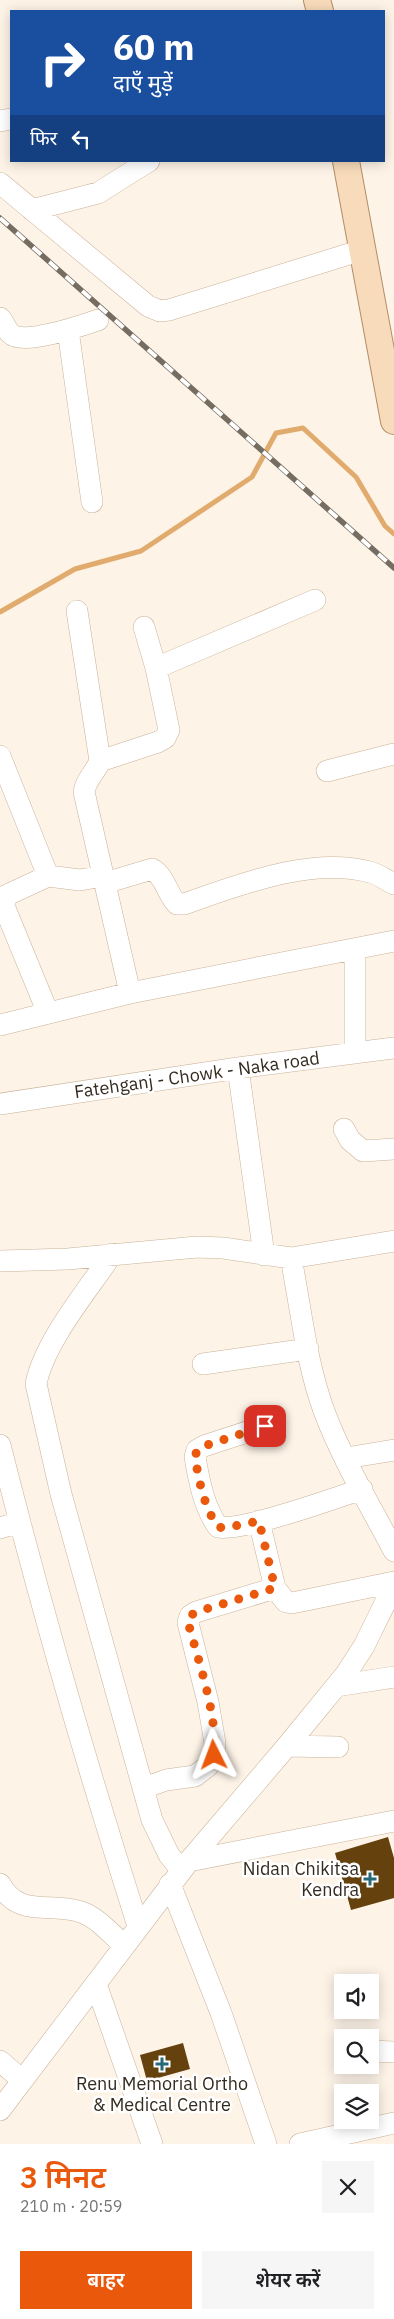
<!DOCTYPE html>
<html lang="hi">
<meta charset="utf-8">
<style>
:root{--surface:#fff;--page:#f6f6f6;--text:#202124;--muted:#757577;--accent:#ea580c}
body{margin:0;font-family:"IBM Plex Sans","Noto Sans Devanagari",sans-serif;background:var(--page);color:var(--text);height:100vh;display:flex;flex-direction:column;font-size:19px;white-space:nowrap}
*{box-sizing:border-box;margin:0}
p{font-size:16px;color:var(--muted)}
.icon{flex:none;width:28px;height:28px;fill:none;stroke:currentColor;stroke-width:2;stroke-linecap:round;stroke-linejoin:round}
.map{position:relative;height:2144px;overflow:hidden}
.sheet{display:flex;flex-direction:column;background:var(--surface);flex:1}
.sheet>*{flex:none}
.guide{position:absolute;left:10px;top:10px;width:375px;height:152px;border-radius:0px;box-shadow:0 2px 12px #0003;background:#1a4fa0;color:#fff;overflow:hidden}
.buttons{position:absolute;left:334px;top:1974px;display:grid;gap:10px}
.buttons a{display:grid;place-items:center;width:45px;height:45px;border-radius:0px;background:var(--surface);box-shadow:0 2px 12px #0003;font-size:25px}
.pin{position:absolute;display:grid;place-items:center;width:42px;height:42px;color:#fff;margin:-21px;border-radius:10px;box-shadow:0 2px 8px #0006}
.me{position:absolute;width:55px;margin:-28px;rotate:357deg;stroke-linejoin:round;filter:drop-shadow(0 0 4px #0008)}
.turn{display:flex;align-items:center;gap:18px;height:105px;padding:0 20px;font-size:22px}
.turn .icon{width:65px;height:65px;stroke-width:2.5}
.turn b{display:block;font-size:35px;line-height:42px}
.then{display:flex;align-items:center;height:48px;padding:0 20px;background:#0003;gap:10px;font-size:19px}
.round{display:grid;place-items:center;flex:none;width:52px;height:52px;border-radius:0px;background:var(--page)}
.headline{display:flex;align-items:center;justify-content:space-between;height:85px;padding:0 20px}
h1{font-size:30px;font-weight:600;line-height:38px;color:var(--accent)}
.primary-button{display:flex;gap:10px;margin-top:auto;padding:10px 20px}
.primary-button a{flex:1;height:58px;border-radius:0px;background:var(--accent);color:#fff;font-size:20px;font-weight:600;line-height:58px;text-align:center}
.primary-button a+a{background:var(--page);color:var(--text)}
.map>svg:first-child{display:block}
</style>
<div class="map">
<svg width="394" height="2144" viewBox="0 0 394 2144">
<rect width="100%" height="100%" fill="#fdf3e7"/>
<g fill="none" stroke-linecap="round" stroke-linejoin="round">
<path stroke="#e1ab6d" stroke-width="5" d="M0 612 75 569 141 551 252 477 276 433 303 428 356 477 385 526 394 534"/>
</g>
<path fill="#65410e" d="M388 1837 394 1858V1898L351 1910 335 1853Z
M183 2043 190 2069 147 2081 140 2055Z"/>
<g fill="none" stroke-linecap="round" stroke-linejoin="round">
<defs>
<path id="minor" d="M0 121 11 119
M0 183 148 306 160 311 169 310 362 250
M32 210 98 193 149 161
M0 318C4 322 6 330 11 334 23 346 83 325 98 320
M68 330 92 502
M156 668 315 600
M0 756 48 876
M100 761 158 742 165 738 169 730 156 668 144 627
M327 771 394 754
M105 883 152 869C165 876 167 894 177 904H184C239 885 311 856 370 872 378 874 386 880 394 884
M355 949V1052
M130 993 394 941
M48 1013 4 906 5 896 48 876 80 880 103 876
M0 1025 130 993 84 792C86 779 95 773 100 761L77 611
M238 1068 264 1255
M0 1104 238 1068 394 1048
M344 1129 350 1140 363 1151 394 1149
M112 1254C88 1290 44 1342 36 1384L61 1494 152 1820 169 1855 181 1870
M291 1258C301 1309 306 1362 324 1411 342 1459 370 1505 394 1551
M0 1261 68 1259 197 1247 223 1248 291 1258 394 1241
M203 1364 308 1349
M265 1426 204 1446 197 1450 195 1457C199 1481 204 1507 218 1527 241 1532 335 1498 362 1489
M0 1445C41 1607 87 1767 138 1926
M346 1458 394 1450
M259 1521 275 1588 286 1602 292 1603 394 1582
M0 1528 20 1522
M336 1686 394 1677
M287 1746 338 1747
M144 1788 166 1780 195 1776 208 1766 214 1755 215 1743 208 1702 188 1623 190 1616 196 1612 275 1588
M189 1861 394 1821
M0 1884C18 1918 51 1902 81 1912 97 1917 111 1934 124 1945
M170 1884 221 2013 266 2144
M96 1984 152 2144
M370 2051 394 2052
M0 2061 22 2080
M0 2110 189 1861 287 1746 346 1674 364 1646 394 1585
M300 2144 394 2123"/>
<path id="major" d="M317 0 320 11
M346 161 394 421"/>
</defs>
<use href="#minor" stroke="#cab298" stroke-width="22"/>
<use href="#major" stroke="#b18e66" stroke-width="28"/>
<use href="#minor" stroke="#fff" stroke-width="21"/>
<use href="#major" stroke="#f8dbba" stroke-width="26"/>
<defs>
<path id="rail" d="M0 218 394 568"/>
</defs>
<use href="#rail" stroke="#766d62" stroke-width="5.5"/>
<use href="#rail" stroke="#fff" stroke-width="4" stroke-dasharray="11" stroke-linecap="butt"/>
</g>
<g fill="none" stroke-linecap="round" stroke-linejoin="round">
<path stroke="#ea580c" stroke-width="9" stroke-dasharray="0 16.2" d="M214 1755C218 1716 198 1660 188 1622L190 1616 196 1612 275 1588 259 1521 225 1528 218 1527C204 1507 199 1481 195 1457L197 1450 204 1446 265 1426"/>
</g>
<g fill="#26697b" stroke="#fff" stroke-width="2">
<path d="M367.5 1871.5h5v5h5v5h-5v5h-5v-5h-5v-5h5z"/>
<path d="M159.5 2056.5h5v5h5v5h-5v5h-5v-5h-5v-5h5z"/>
</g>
<g text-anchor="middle" stroke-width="5" stroke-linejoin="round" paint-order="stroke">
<g font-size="18" fill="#342b20" stroke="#fff">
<text transform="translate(197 1075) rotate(-8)" y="6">Fatehganj - Chowk - Naka road</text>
</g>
<g font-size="18" fill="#342b20" stroke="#fff" text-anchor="end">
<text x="359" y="1875">Nidan Chikitsa<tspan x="359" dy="21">Kendra</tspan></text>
<text x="162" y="2090" text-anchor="middle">Renu Memorial Ortho<tspan x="162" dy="21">&amp; Medical Centre</tspan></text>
</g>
</g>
</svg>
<div class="buttons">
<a><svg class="icon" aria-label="sound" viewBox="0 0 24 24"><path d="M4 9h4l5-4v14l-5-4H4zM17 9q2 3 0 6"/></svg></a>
<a><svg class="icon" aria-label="search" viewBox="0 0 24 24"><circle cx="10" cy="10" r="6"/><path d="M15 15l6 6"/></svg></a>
<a><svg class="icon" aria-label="layers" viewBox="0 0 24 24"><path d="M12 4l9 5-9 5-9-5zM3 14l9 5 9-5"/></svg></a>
</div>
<div class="pin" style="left:265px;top:1426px;background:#d93025"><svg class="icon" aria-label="arrive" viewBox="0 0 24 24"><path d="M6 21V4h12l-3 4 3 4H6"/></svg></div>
<svg class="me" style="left:214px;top:1755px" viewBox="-20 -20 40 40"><path d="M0-17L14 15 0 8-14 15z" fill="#ea580c" stroke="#fff" stroke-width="4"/></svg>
<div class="guide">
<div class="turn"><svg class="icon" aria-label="right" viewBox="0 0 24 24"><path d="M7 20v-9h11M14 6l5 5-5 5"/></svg><div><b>60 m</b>दाएँ मुड़ें</div></div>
<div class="then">फिर<svg class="icon" aria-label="left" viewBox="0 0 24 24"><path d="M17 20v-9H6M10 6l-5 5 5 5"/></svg></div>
</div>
</div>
<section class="sheet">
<div class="headline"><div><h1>3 मिनट</h1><p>210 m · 20:59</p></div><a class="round"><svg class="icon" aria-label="close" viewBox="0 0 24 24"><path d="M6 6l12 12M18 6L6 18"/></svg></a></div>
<div class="primary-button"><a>बाहर</a><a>शेयर करें</a></div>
</section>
